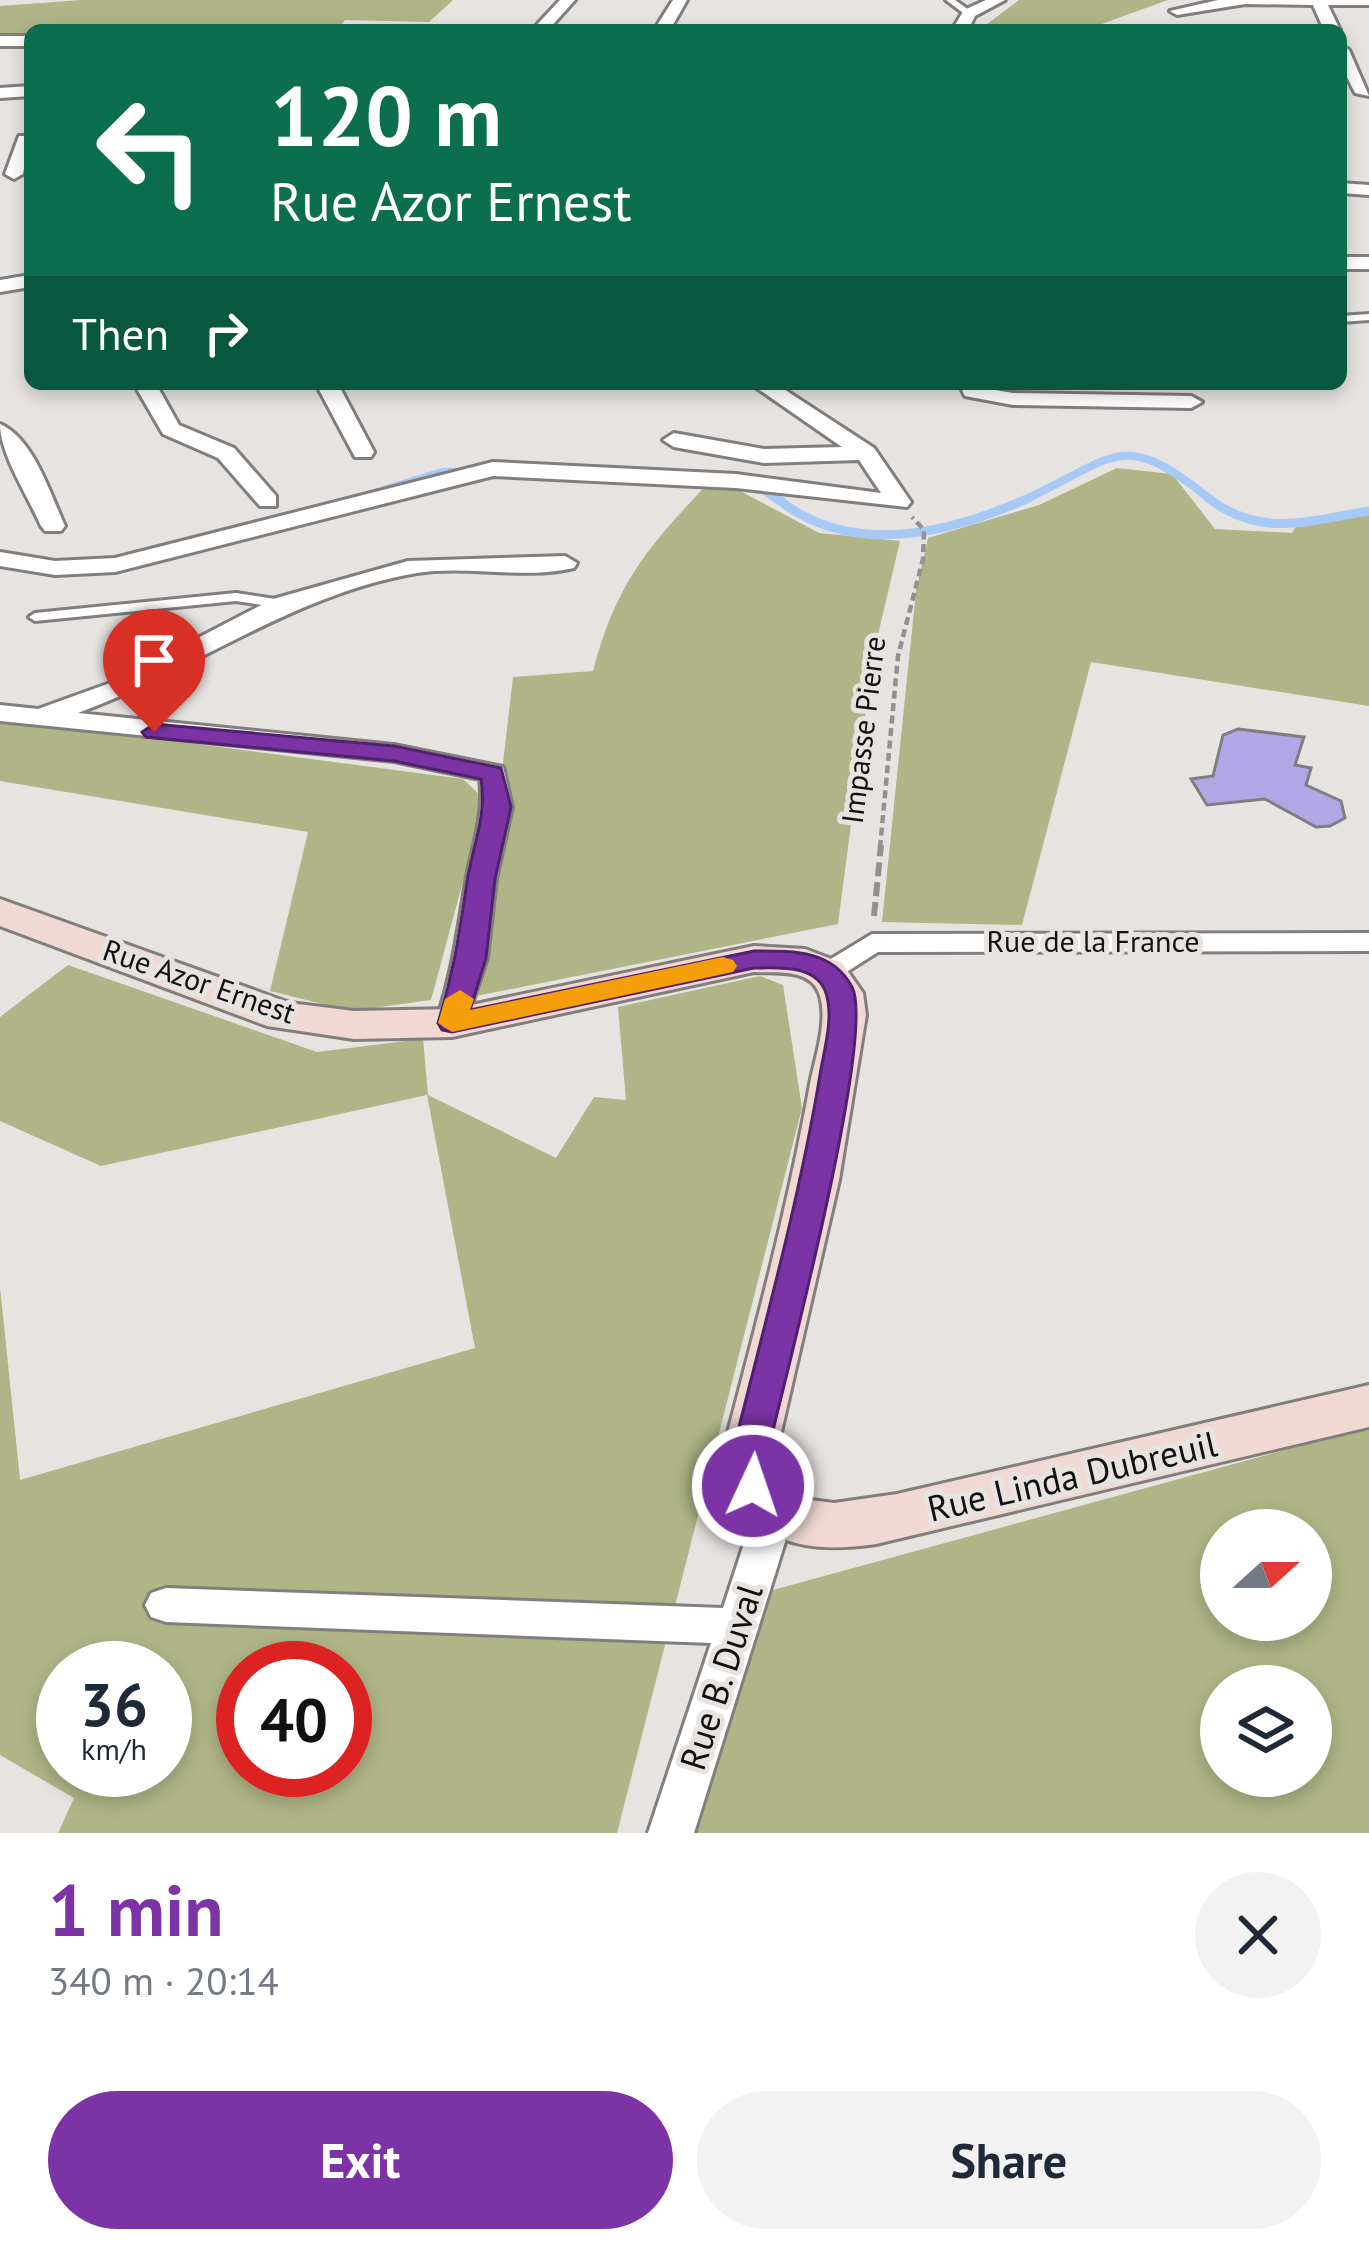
<!DOCTYPE html>
<meta charset="utf-8">
<style>
:root{--surface:#fff;--page:#f2f2f3;--text:#1f2937;--muted:#747a83;--accent:#7b33a6}
body{margin:0;font-family:"PT Sans",sans-serif;background:var(--page);color:var(--text);height:100vh;display:flex;flex-direction:column;font-size:45px;white-space:nowrap}
*{box-sizing:border-box;margin:0}
p{font-size:39px;color:var(--muted)}
.icon{flex:none;width:66px;height:66px;fill:none;stroke:currentColor;stroke-width:2;stroke-linecap:round;stroke-linejoin:round}
.map{position:relative;height:1833px;overflow:hidden}
.panel{display:flex;flex-direction:column;background:var(--surface);flex:1}
.panel>*{flex:none}
.hud{position:absolute;left:24px;top:24px;width:1323px;height:366px;border-radius:18px;box-shadow:0 6px 18px #0003;background:#0b6e4f;color:#fff;overflow:hidden}
.needle{width:78px;rotate:69deg}
.buttons{position:absolute;left:1200px;top:1509px;display:grid;gap:24px}
.buttons a{display:grid;place-items:center;width:132px;height:132px;border-radius:50%;background:var(--surface);box-shadow:0 6px 18px #0003;font-size:60px}
.speed{position:absolute;left:36px;top:1641px;display:flex;gap:24px;font-size:60px;font-weight:700;text-align:center}
.speed>*{display:grid;place-content:center;width:156px;height:156px;border-radius:50%;background:var(--surface);box-shadow:0 6px 18px #0003;line-height:1}
.speed small{font-size:30px;font-weight:400}
.speed .limit{border:18px solid #d22;background:#fff;color:#111}
.pin{position:absolute;display:grid;place-items:center;width:102px;height:102px;color:#fff;margin:-123px -51px;border-radius:50% 50% 50% 0;rotate:-45deg;box-shadow:0 0 12px #0007}
.pin .icon{rotate:45deg}
.me{position:absolute;width:132px;margin:-66px;rotate:3deg;stroke-linejoin:round;filter:drop-shadow(0 0 9px #0008)}
.turn{display:flex;align-items:center;gap:42px;height:252px;padding:0 48px;font-size:54px}
.turn .icon{width:156px;height:156px;stroke-width:2.5}
.turn b{display:block;font-size:84px;line-height:102px}
.then{display:flex;align-items:center;height:114px;padding:0 48px;background:#0003;gap:24px;font-size:45px}
.round{display:grid;place-items:center;flex:none;width:126px;height:126px;border-radius:63px;background:var(--page)}
.overview{display:flex;align-items:center;justify-content:space-between;height:204px;padding:0 48px}
h1{font-size:72px;font-weight:800;line-height:90px;color:var(--accent)}
.cta{display:flex;gap:24px;margin-top:auto;padding:24px 48px}
.cta a{flex:1;height:138px;border-radius:72px;background:var(--accent);color:#fff;font-size:48px;font-weight:800;line-height:138px;text-align:center}
.cta a+a{background:var(--page);color:var(--text)}
.map>svg:first-child{display:block}
</style>
<div class="map">
<svg width="1369" height="1833" viewBox="0 0 1369 1833">
<rect width="100%" height="100%" fill="#e6e3e1"/>
<path fill="#afb586" fill-rule="evenodd" d="M82 0H453L429 22 345 20 338 30H30V37L0 36V6Z
M1019 0H1168L1085 30H979Z
M1117 468 1172 474 1215 529 1292 533 1296 526 1369 515V706L1091 662 1022 925 882 922 916 591 928 538 1039 505Z
M714 477 819 533 900 541 873 656 838 924 476 996 513 677 593 671C617 579 651 544 714 477Z
M0 718 463 779 485 800 431 1000 351 1011 270 991 308 832 0 781Z
M68 965 317 1052 423 1039 428 1095 556 1158 594 1097 626 1100 618 1007 760 976 783 985 802 1108 617 1833H58L74 1798 0 1755V1287L20 1480 475 1348 427 1095 101 1166 0 1121V1017ZM63 1668H165V1770H63ZM243 1668H345V1770H243Z
M1369 1427V1833H674L733 1601ZM1221 1530H1311V1620H1221ZM1221 1686H1311V1776H1221Z"/>
<g fill="none" stroke-linecap="round" stroke-linejoin="round">
<path stroke="#a6caf5" stroke-width="8" d="M696 475 743 476 778 500
M358 498 442 472H468
M1024 500C1116 458 1121 426 1211 500"/>
<path stroke="#a6caf5" stroke-width="9" d="M775 497C850 559 949 534 1031 497
M1207 497C1260 539 1308 521 1369 511"/>
</g>
<path fill="#b2a7e6" stroke="#7e7e81" stroke-width="3" d="M1238 729 1304 737 1295 765 1311 768 1306 785 1341 801 1345 818 1330 826 1316 827 1265 799 1207 805 1191 779 1213 776 1223 735Z"/>
<g fill="none" stroke-linecap="round" stroke-linejoin="round">
<defs>
<path id="lane" d="M946 0H955L973 13 966 15Z
M1369 314V320L1341 322V316Z
M236 593 282 600 288 604 282 608 236 601 35 621 29 617 35 613Z"/>
<path id="street" d="M560 0H575L548 30H532Z
M673 0H687L670 30H654Z
M986 0H1005L975 16 968 30H952L964 10Z
M1218 0H1369V5H1328L1340 30H1324L1313 5 1245 4 1177 15 1170 11Z
M0 36H30V46H0Z
M1341 45 1349 50 1369 96 1355 93 1341 65Z
M30 86V96L0 98V88Z
M19 136H30L23 174 14 179 5 174Z
M1341 183 1369 185V195L1341 193Z
M1341 257H1369V269H1341Z
M30 275V287L0 292V280Z
M134 384H156L179 425 234 448 276 496V506H260L218 458 163 434Z
M316 384H338L374 452 371 457H355Z
M751 384H776L874 448 911 502 907 507 736 488 493 476 115 572 55 575 0 566V552L55 561 115 558 493 462 736 474 881 493 859 460 764 463 674 447 663 440 674 433 764 449 842 447Z
M959 384 1013 393 1191 396 1202 402 1191 408 1013 405 965 396Z
M0 424C34 439 50 494 65 526L61 531H45L41 526C28 496 0 454 0 424Z
M565 556 577 563 574 568C523 580 468 565 417 573 293 594 193 671 78 713L394 745 503 767 512 807 496 879 487 958 463 1030H441L436 1023C453 971 457 935 466 882 472 846 485 816 480 779L394 761 0 721V705L38 709 113 682 273 599 408 561Z
M1369 933V951L878 952 837 978H815L811 971 872 934Z
M775 1494 789 1499 795 1510 694 1833H648L711 1643 166 1622 151 1617 145 1605 151 1593 166 1588 723 1608 755 1510 761 1499Z"/>
<path id="secondary" d="M0 899 290 1003 354 1011 452 1009 754 946 805 949 842 963 863 993 866 1015 839 1180 773 1467 803 1499 834 1503 897 1494 1369 1385V1427L876 1544C800 1555 749 1542 719 1467 752 1340 787 1213 810 1084 815 1057 829 1021 819 993 810 968 775 973 754 972L452 1037 354 1039 267 1026 0 926Z"/>
</defs>
<use href="#lane" stroke="#827e7d" stroke-width="6"/>
<use href="#street" stroke="#827e7d" stroke-width="6"/>
<use href="#secondary" stroke="#827e7d" stroke-width="6"/>
<path stroke="#93908f" stroke-width="4.5" stroke-dasharray="8 4.5" stroke-linecap="butt" d="M880 848 898 656 923 559 924 530 912 517"/>
<path stroke="#93908f" stroke-width="6" stroke-dasharray="14 6" stroke-linecap="butt" d="M874 916 881 845"/>
<use href="#lane" fill="#fff" fill-rule="evenodd"/>
<use href="#street" fill="#fff" fill-rule="evenodd"/>
<use href="#secondary" fill="#f0d9d3" fill-rule="evenodd"/>
</g>
<path fill="#7b33a6" stroke="#50216c" stroke-width="3" d="M154 724 394 746 501 768 511 807 495 879 486 958 470 1010 754 951C791 951 832 949 852 987 877 1034 781 1394 764 1467L771 1486 765 1496 753 1500 740 1496 729 1467C761 1337 798 1207 820 1075 824 1050 834 1018 826 993 816 964 779 968 754 968L452 1032 442 1030 438 1023C454 971 459 935 467 882 473 845 487 816 481 779L394 761 146 737 142 732Z"/>
<path fill="#f59e0b" d="M723 957 733 960 737 966 733 972 452 1032 438 1023 445 999 460 990 474 999 470 1010Z"/>
<g text-anchor="middle" stroke-width="10" stroke-linejoin="round" paint-order="stroke">
<g font-size="30" fill="#121010" stroke="#e6e3e1">
<text transform="translate(864 730) rotate(-83)" y="10">Impasse Pierre</text>
<text x="1093" y="952">Rue de la France</text>
<text transform="translate(199 982) rotate(19)" y="10">Rue Azor Ernest</text>
</g>
<g font-size="36" fill="#121010" stroke="#e6e3e1">
<text transform="translate(1072 1476) rotate(-13)" y="13">Rue Linda Dubreuil</text>
<text transform="translate(721 1677) rotate(-72)" y="13">Rue B. Duval</text>
</g>
</g>
</svg>
<div class="buttons">
<a><svg class="needle" viewBox="-14 -14 28 28"><path d="M0-13l5 13h-10z" fill="#e53935"/><path d="M0 13l5-13h-10z" fill="#747a83"/></svg></a>
<a><svg class="icon" aria-label="layers" viewBox="0 0 24 24"><path d="M12 4l9 5-9 5-9-5zM3 14l9 5 9-5"/></svg></a>
</div>
<div class="speed"><div>36<small>km/h</small></div><div class="limit">40</div></div>
<div class="pin" style="left:154px;top:732px;background:#d93025"><svg class="icon" aria-label="arrive" viewBox="0 0 24 24"><path d="M6 21V4h12l-3 4 3 4H6"/></svg></div>
<svg class="me" style="left:753px;top:1486px" viewBox="-20 -20 40 40"><circle r="17" fill="#7b33a6" stroke="#fff" stroke-width="3"/><path d="M0-11L8 9 0 5-8 9z" fill="#fff"/></svg>
<div class="hud">
<div class="turn"><svg class="icon" aria-label="left" viewBox="0 0 24 24"><path d="M17 20v-9H6M10 6l-5 5 5 5"/></svg><div><b>120 m</b>Rue Azor Ernest</div></div>
<div class="then">Then<svg class="icon" aria-label="right" viewBox="0 0 24 24"><path d="M7 20v-9h11M14 6l5 5-5 5"/></svg></div>
</div>
</div>
<section class="panel">
<div class="overview"><div><h1>1 min</h1><p>340 m · 20:14</p></div><a class="round"><svg class="icon" aria-label="close" viewBox="0 0 24 24"><path d="M6 6l12 12M18 6L6 18"/></svg></a></div>
<div class="cta"><a>Exit</a><a>Share</a></div>
</section>
